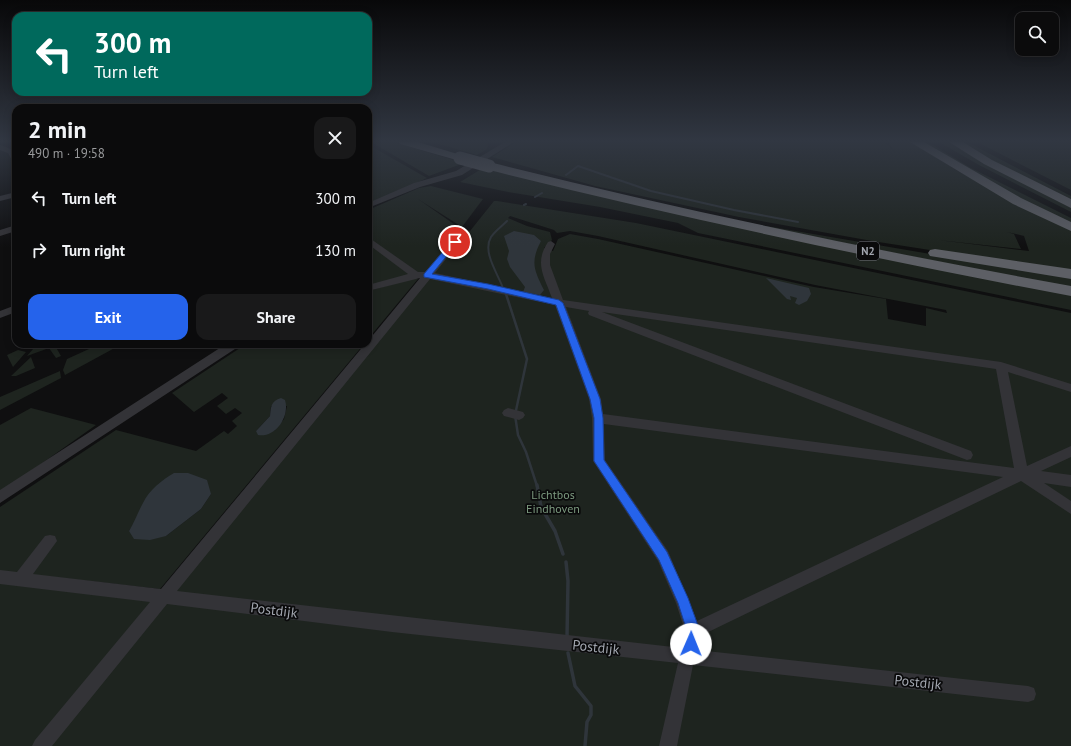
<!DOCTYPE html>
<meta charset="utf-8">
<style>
:root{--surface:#0b0b0c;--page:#19191a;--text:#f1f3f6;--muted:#9a9b9d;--line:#2b2b2d;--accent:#2563eb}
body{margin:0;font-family:"PT Sans",sans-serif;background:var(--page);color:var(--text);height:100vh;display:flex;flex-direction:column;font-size:15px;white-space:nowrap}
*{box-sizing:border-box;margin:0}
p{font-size:13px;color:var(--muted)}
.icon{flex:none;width:22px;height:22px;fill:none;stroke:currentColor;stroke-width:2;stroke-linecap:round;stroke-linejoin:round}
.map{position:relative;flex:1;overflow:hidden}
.panel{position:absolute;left:12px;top:104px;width:360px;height:244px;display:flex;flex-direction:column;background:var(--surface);border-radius:12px;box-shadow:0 2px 10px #0003,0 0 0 1px var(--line)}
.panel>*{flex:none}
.banner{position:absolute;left:12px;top:12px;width:360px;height:84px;border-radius:12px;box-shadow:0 2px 10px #0003,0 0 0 1px var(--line);background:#00695c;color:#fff;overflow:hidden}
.tools{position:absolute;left:1015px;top:12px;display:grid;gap:8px}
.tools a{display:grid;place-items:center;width:44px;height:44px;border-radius:8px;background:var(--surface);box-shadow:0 2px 10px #0003,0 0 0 1px var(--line);font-size:20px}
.pin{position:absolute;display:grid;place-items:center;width:34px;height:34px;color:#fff;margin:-17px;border:2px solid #fff;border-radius:50%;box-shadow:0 1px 4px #0007}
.me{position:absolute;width:44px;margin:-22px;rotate:1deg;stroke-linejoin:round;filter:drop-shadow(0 0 3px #0008)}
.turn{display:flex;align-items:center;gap:14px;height:84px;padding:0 16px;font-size:18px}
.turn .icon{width:52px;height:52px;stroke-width:2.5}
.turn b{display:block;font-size:28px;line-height:34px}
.round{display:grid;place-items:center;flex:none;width:42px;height:42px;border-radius:12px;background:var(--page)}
.overview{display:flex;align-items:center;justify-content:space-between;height:68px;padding:0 16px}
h1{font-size:24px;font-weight:700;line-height:30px}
.action{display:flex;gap:8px;margin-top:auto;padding:8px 16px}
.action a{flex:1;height:46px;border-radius:12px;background:var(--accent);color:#fff;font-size:16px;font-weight:700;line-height:46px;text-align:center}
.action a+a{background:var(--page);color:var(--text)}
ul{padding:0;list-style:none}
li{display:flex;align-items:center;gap:12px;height:52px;padding:0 16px}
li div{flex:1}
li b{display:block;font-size:15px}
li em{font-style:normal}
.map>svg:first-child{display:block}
</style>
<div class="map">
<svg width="1071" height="746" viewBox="0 0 1071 746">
<rect width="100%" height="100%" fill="#0f0f10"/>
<path fill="#1e241f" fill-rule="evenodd" d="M371 142H393L464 163 429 176Z
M432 142H486L488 144 487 149 477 155Z
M516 142H885L895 152 887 142H911L958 171 1016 203 1071 229V272L872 241 739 217 595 186 492 157ZM1007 232 1024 236 1029 251 938 240 1021 249 1014 234Z
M918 142H928L971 168 1071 218V225L1021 200Z
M939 142H948L985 163 1071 206V212L979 165Z
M961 142H967L1071 196V199L993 161Z
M977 142H1071V190Z
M368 144 369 145 427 178 375 202 372 201 368 197Z
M483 168 1071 293V310L698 233 678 223 600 207 508 192 460 182Z
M431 186 483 199 462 227 418 199 461 229 470 231 494 201H497L636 223 1071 313V746H0V581L156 599 421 279 368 241V210L419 188ZM510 216 554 230 557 233 570 231 598 236 815 285 946 310 947 313 926 308V326L888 319 886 299 814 287 598 239 570 234 558 239 553 251 544 248 552 240 550 232 527 226 508 218Z
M708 216 1071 278V288Z
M368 243 410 275 368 286Z
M415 278 418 279 368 339V291Z
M41 344H54L61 356 56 358 49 348 27 356 33 349Z
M100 344H122L65 375 63 370 67 359Z
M246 344H364L160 589 0 571V507L116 430 196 451 224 431 228 434 237 426 232 421 242 413 235 408 226 414 217 406 228 398 222 393 194 412 172 393ZM271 406H287L284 419 274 431H256L270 416ZM211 494 201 509 166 536 129 531 136 520Z
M18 350 26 352 13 367 7 355Z
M31 357 35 368 16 376H11Z
M60 371 61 378 0 410V397Z
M31 408 96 425 0 493V425Z"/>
<path fill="#2f353b" d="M514 231 534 235 541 241C530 262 534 270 544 290L540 295 523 292 525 287 510 267 507 259 509 251 504 236Z
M766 278 809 288 811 294 807 301 799 305 795 303 797 298 790 296 791 300 787 299Z
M281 398 285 400C290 416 276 438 258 435L256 431 270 416C271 406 271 401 281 398Z
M174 473H188L207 480 211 494 201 509 166 536 150 540 134 539 129 531C135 521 138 512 143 503 149 490 162 480 174 473Z"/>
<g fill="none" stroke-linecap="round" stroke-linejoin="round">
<path stroke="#2f353b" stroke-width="2" d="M566 175 578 166 651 191 734 210 798 222
M535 197 542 193
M524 205 526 204
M503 288C498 274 482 252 491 237 495 231 502 226 507 221"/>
<path stroke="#2f353b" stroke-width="2.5" d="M506 294 527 359 515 415 518 435 526 452 537 486"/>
<path stroke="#2f353b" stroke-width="3.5" d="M537 485 541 507 555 531 563 554
M566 562 568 581 567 637
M568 653 575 686 591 706V715L587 722 585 746"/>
<path fill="#333337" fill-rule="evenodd" d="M505 142H514L462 175 420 187 368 208V203L414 183 456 171Z
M0 145C11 148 16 151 16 162H13L8 153 0 150Z
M16 192V197L0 201V196Z
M16 225V231L0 236V230Z
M464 228 468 231 435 273 552 298C544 276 534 263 548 242L551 241 555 244 550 254V265L563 300 1001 362 1071 384V392L1008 372 1027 466 1071 446V457L1041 471 1071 475V487L1044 483 1071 501V514L1021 481 700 636 697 650 1028 686 1034 688 1036 694 1034 700 1028 702 693 665 677 746H659L678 663 392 632 167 604 52 746H32L35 740 150 602 0 584V570L17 572 45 536 50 535 55 536 57 541 33 574 161 589 365 344H368V341L420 278 368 291V285L408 274 368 244V237L418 272H425L461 229ZM430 279 555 305 589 399 592 418 593 461 658 561 676 603 685 631 682 648 177 591ZM566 307 589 311 588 313 589 315 967 460 971 459 973 455 971 451 602 312 996 369 1014 468 603 414 601 399ZM604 424 1003 477 697 621 668 551 605 460Z
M16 305V312L0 318V311Z
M226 344H239L238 347 0 503V490Z
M508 408 523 412 525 415 523 418 519 420 504 416 502 413 504 410Z"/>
<path fill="#5d5f65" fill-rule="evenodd" d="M399 142H418L464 156 466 158 460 161 400 144Z
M910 142H924L1021 198 1071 222V231L1013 204Z
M949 142H963L992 160 1071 199V208L984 164Z
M489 162C682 210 876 251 1071 286V296C874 259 679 217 485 169L483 166 485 163Z
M935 249 1071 269V279L930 256 928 253 930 250Z"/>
<path stroke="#5d5f65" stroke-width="13" d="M460 158 489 166"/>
</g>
<linearGradient id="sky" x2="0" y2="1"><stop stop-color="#080809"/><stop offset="0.57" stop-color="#313742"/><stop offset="1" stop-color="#313742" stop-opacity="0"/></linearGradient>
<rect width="1071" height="247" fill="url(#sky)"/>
<path fill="#2563eb" stroke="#184099" d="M455 240 458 242 432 274 488 284 559 300 563 303 600 399 603 418 604 460 667 552 688 598 700 631 695 648 691 650 686 648 684 644 687 631 678 603 659 560 594 461V418L590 399 556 305 488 289 424 277V274L452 241Z"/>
<g text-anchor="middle" stroke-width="3.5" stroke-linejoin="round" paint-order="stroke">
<rect fill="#0a0a0b" stroke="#74777e" stroke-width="1" x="857" y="242" width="22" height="18" rx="3"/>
<g font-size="11" font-weight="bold" fill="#a2a6af">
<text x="868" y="255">N2</text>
</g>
<g font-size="12" fill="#7b987e" stroke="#0a0a0b">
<text x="553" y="499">Lichtbos<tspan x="553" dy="14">Eindhoven</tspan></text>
</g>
<g font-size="14" fill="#a2a6af" stroke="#0a0a0b">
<text transform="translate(274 610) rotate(7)" y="5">Postdijk</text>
<text transform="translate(596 647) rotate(6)" y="5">Postdijk</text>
<text transform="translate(918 682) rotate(6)" y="5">Postdijk</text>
</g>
</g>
</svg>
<div class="tools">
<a><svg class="icon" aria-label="search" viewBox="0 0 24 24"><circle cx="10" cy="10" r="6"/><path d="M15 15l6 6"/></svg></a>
</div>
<div class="pin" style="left:455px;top:242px;background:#d93025"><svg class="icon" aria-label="arrive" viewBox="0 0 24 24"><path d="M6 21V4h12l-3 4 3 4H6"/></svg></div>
<svg class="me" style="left:691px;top:644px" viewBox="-20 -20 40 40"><circle r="19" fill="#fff"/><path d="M0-13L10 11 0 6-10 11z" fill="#2563eb"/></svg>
<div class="banner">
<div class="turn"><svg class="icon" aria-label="left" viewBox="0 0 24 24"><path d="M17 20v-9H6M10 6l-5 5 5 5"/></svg><div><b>300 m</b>Turn left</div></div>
</div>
<section class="panel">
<div class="overview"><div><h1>2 min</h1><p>490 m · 19:58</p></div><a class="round"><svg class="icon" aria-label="close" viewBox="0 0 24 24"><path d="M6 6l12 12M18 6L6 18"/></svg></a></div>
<ul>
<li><svg class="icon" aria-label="left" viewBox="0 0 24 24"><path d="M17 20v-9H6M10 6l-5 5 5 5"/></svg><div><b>Turn left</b></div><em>300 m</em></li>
<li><svg class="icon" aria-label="right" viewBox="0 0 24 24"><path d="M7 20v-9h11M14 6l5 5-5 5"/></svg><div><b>Turn right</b></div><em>130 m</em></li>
</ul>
<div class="action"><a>Exit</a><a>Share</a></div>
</section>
</div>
